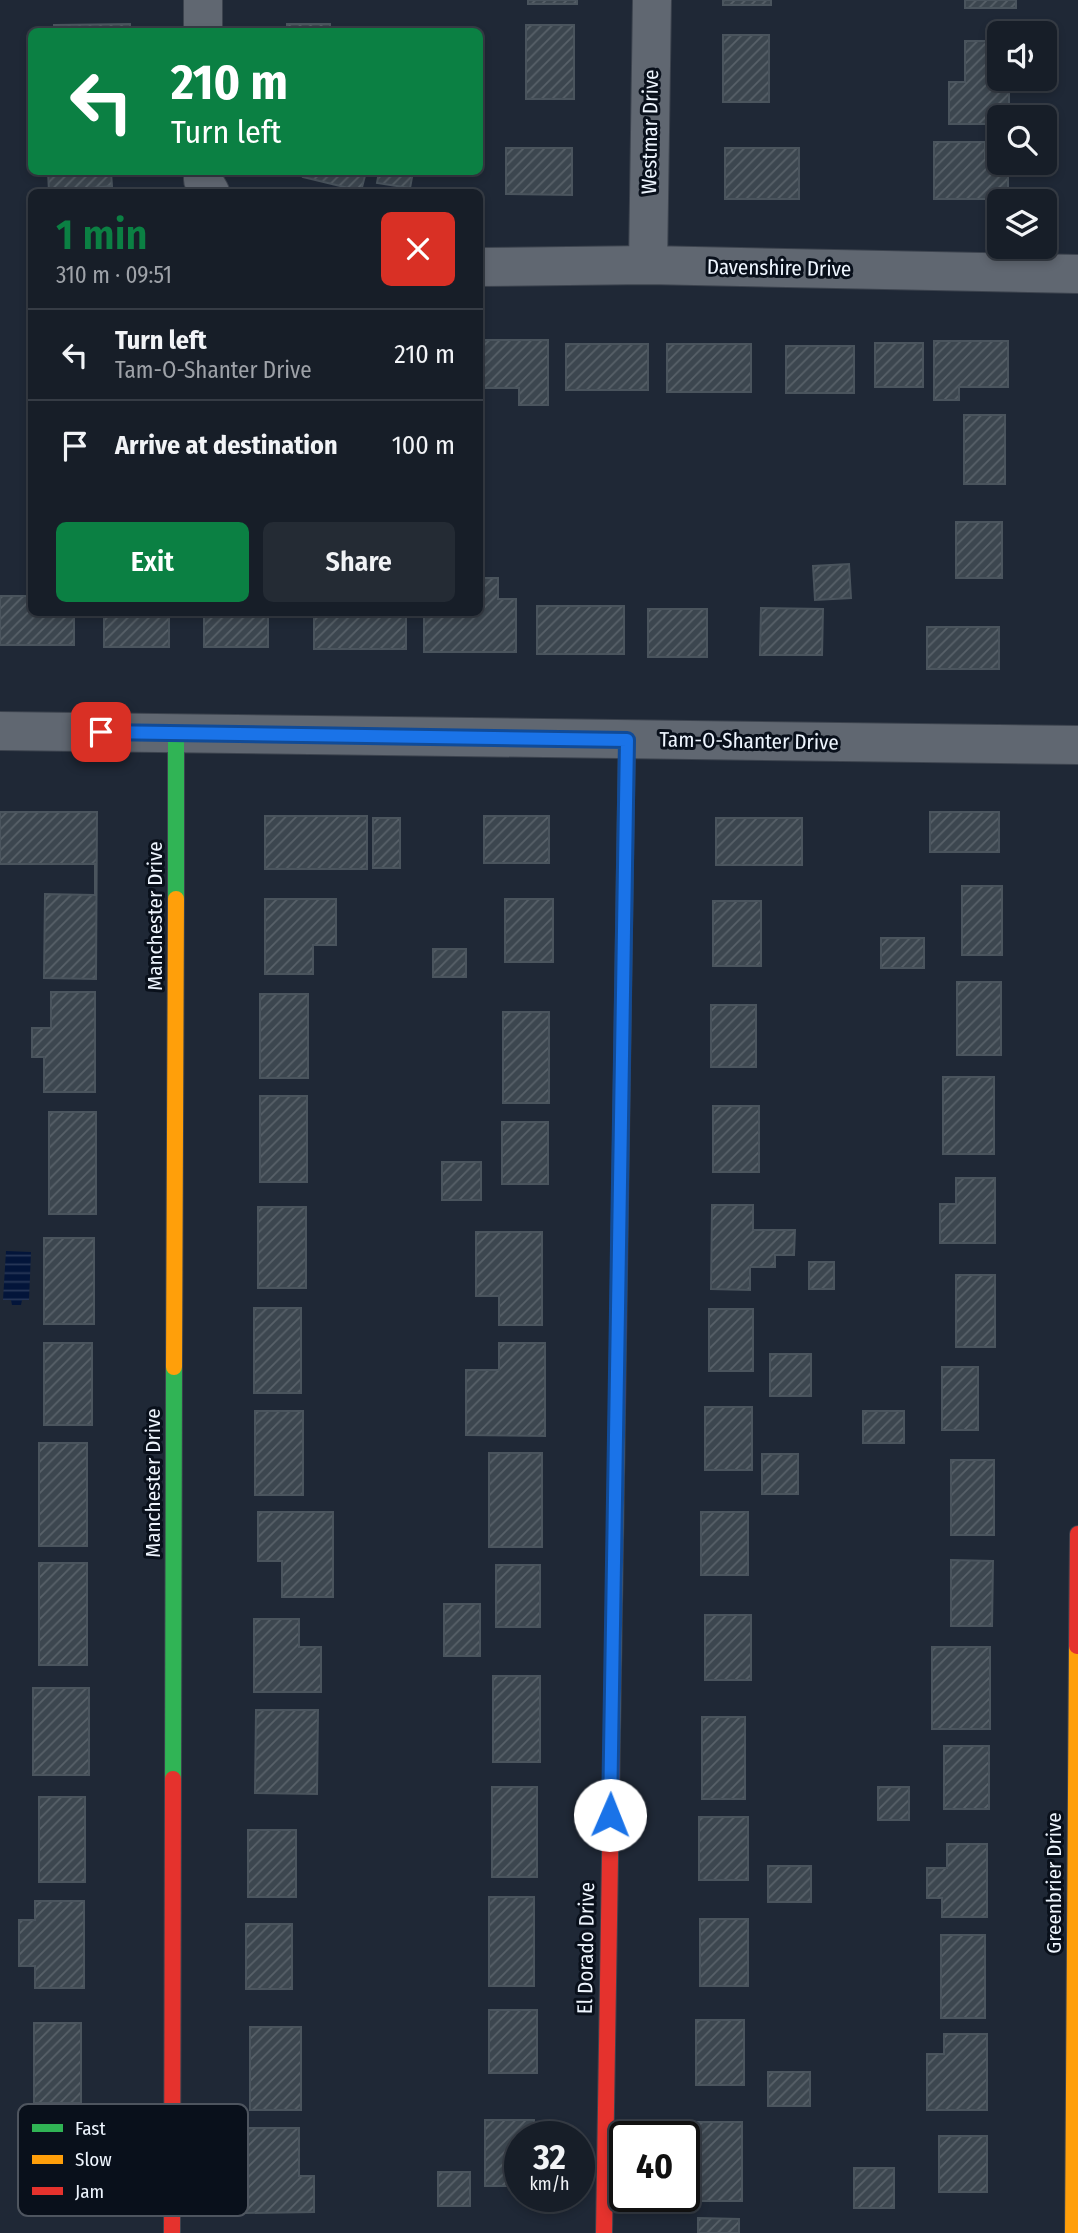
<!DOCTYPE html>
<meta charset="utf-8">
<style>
:root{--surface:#171e28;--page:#242b34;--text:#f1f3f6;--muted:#9ea2a8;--line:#363c45;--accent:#0b8043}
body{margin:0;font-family:"Fira Sans Condensed",sans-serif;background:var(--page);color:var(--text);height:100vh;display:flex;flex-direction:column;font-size:26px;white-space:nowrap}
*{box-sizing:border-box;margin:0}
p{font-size:23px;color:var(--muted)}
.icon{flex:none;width:38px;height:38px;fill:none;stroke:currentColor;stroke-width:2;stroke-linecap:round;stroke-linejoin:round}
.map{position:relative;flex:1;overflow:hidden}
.details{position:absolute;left:28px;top:189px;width:455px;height:427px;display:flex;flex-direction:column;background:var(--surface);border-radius:10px;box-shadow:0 4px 10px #0003,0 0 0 2px var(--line)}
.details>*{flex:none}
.guide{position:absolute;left:28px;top:28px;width:455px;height:147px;border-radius:10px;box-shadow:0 4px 10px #0003,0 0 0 2px var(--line);background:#0b8043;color:#fff;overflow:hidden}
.controls{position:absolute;left:987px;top:21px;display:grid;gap:14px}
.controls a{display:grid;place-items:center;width:70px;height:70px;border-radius:10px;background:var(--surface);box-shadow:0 4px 10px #0003,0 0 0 2px var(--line);font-size:35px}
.speed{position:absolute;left:504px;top:2121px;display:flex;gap:14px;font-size:35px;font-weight:700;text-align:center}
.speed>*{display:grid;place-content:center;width:91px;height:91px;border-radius:50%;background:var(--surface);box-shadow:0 4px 10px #0003,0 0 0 2px var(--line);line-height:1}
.speed small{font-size:18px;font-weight:400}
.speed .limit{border:4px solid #111;border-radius:10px;background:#fff;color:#111}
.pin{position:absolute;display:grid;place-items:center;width:60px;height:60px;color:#fff;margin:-30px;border-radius:14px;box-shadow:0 4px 10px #0006}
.me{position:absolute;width:77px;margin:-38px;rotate:1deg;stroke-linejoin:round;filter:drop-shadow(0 0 5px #0008)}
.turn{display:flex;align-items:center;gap:24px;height:147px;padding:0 28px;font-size:32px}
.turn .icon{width:91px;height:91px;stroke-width:2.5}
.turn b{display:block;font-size:49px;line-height:60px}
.round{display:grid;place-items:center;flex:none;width:74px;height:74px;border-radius:10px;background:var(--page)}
.head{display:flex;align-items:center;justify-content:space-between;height:119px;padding:0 28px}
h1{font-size:42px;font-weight:600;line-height:52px;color:var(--accent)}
.primary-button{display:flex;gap:14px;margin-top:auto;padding:14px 28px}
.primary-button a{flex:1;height:80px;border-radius:10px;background:var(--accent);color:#fff;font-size:28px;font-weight:600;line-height:80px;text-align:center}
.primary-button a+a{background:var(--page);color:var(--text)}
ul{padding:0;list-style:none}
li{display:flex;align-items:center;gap:21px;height:91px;padding:0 28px;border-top:2px solid var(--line)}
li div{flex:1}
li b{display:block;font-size:26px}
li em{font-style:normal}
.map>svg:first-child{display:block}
</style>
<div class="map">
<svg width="1078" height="2233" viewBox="0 0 1078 2233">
<defs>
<pattern id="water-rules" width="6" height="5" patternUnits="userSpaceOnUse" patternTransform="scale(1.75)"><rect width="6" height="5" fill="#03153a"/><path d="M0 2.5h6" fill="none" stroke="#283858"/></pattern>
<pattern id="building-hatch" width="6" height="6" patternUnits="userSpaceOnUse" patternTransform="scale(1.75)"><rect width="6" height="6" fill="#3c464f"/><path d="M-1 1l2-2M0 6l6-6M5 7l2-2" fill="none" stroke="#586169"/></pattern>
</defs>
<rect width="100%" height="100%" fill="#1f2836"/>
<path fill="url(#water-rules)" d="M6 1251 31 1252 29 1300H22L21 1305H12L11 1300H3Z"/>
<path fill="url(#building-hatch)" stroke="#4a545d" stroke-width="2" d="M528 0H577V4H528Z
M723 0H771V5H723Z
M965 0H1016V8H965Z
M130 24V32H54V25Z
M287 24H330V32H287Z
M526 25H574V99H526Z
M723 35H769V102H723Z
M965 41H999V79H1009V117H999V124H949V82H965Z
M934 142H985V158H999V163H1008V199H934Z
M506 148H572V195L506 194Z
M725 148H799V199H725Z
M48 172H111L112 186 49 192Z
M305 172H366L361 191 303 177Z
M379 172H413L410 188 377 183Z
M480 340H548V405H519V388H480Z
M934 341H1008V387H959V400H934Z
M875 343H923V387H875Z
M566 344H648V390H566Z
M667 344H751V392H667Z
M786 346H854V393H786Z
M964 415H1005V484H964Z
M956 522H1002V578H956Z
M849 564 851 598 815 600 813 566Z
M480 578H498V599H516V652H424V612H480Z
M0 596H32V612H74V645H0Z
M537 606H624V654H537Z
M761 608 823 609 822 655H760Z
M648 609H707V657H648Z
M104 612H169V647H104Z
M204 612H268V647H204Z
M314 612H406V649H314Z
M927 627H999V669H927Z
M0 812H97L96 979 44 978 45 894 95 895V864H0Z
M930 812H999V852H930Z
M265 816H367V869H265Z
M484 816H549V863H484Z
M373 818H400V868H373Z
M716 818H802V865H716Z
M962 886H1002V955H962Z
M265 899H336V945H313V974H265Z
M505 899H553V962H505Z
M713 901H761V966H713Z
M881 938H924V968H881Z
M433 949H466V977H433Z
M957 982H1001V1055H957Z
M51 992H95V1092H44V1057H32V1028H51Z
M260 994H308V1078H260Z
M711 1005H756V1067H711Z
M503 1012H549V1103H503Z
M943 1077H994V1154H943Z
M260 1096H307V1182H260Z
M713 1106H759V1172H713Z
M49 1112H96V1214H49Z
M502 1122H548V1184H502Z
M442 1162H481V1200H442Z
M956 1178H995V1243H940V1204H956Z
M712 1205H753V1230H795L794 1255H775V1267H750V1290L711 1289Z
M258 1207H306V1288H258Z
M476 1232H542V1325H499V1296H476Z
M44 1238H94V1324H44Z
M809 1262H834V1289H809Z
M956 1275H995V1347H956Z
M254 1308H301V1393H254Z
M709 1309H753V1371H709Z
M44 1343H92V1425H44Z
M499 1343H545V1436L466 1435V1370H499Z
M770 1354H811V1396H770Z
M942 1367H978V1430H942Z
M705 1407H752V1470H705Z
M255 1411H303V1495H255Z
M863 1411H904V1443H863Z
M39 1443H87V1546H39Z
M489 1453H542V1547H489Z
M762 1454H798V1494H762Z
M951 1460H994V1535H951Z
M258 1512H333V1597H282V1561H258Z
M701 1512H748V1575H701Z
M951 1560 993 1561 992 1626H951Z
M39 1563H87V1665H39Z
M496 1565H540V1627H496Z
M444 1604H480V1656H444Z
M705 1615H751V1680H705Z
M254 1619H299V1647H321V1692H254Z
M932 1647H990V1729H932Z
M493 1676H540V1762H493Z
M33 1688H89V1775H33Z
M256 1710H318L317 1794 255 1793Z
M702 1717H745V1799H702Z
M944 1746H989V1809H944Z
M492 1787H537V1877H492Z
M878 1787H909V1820H878Z
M39 1797H85V1882H39Z
M699 1817H748V1880H699Z
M248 1830H296V1897H248Z
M947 1844H987V1917H942V1898H927V1868H947Z
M768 1866H811V1902H768Z
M489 1897H534V1986H489Z
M35 1901H84V1988H35V1966H19V1920H35Z
M700 1919H748V1986H700Z
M246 1924H292V1989H246Z
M941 1935H985V2018H941Z
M489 2010H537V2073H489Z
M696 2020H744V2085H696Z
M34 2023H81V2103H34Z
M250 2027H301V2110H250Z
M944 2034H987V2110H927V2054H944Z
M768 2072H810V2106H768Z
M485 2120H534V2137H520V2186H485Z
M696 2122H742V2201H696Z
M246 2128H299V2176H314V2212L246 2213Z
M33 2132H74V2216H33Z
M939 2136H987V2192H939Z
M854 2168H894V2208H854Z
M438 2172H470V2206H438Z
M698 2218 739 2219V2233H698Z"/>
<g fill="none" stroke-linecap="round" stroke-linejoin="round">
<defs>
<path id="street" d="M203 32V0
M203 172V180L210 192
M648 265 652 0
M480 267 648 265 1078 274
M0 731 1078 745"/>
<path id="fast" d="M625 863 627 740
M176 899V733
M173 1779 174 1367"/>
<path id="slow" d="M174 1367 176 899
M612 1733 617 1413
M1073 2233 1077 1646"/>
<path id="jam" d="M617 1413 625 863
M1077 1646 1078 1534
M172 2233 173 1779
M604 2233 612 1733"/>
</defs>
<use href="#street" stroke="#3c434e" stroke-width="40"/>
<use href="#fast" stroke="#3c434e" stroke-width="18"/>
<use href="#slow" stroke="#3c434e" stroke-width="18"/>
<use href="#jam" stroke="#3c434e" stroke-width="18"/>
<use href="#street" stroke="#606771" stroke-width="38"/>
<use href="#fast" stroke="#30b455" stroke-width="16"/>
<use href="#slow" stroke="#ff9f0a" stroke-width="16"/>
<use href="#jam" stroke="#e5322d" stroke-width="16"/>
</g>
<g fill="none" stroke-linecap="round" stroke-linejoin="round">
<defs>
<path id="route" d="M101 732 627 740 610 1815"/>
</defs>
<use href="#route" stroke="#114b97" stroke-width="18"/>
<use href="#route" stroke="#1a73e8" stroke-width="12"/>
</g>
<g text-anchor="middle" stroke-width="6" stroke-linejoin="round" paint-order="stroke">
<g font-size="21" fill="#eef5fe" stroke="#09101b">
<text transform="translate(650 132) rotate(-89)" y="7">Westmar Drive</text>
<text transform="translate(779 268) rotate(1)" y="7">Davenshire Drive</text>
<text transform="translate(749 741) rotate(1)" y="7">Tam-O-Shanter Drive</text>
<text transform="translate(155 916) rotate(-90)" y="7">Manchester Drive</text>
<text transform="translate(153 1483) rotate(-90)" y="7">Manchester Drive</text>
<text transform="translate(1054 1883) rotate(-90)" y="7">Greenbrier Drive</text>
<text transform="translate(586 1948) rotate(-89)" y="7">El Dorado Drive</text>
</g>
</g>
<rect x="18" y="2104" width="230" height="112" rx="10" fill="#09101b" stroke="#4e555f" stroke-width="2"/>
<rect x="32" y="2124" width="31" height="8" fill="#30b455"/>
<rect x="32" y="2155" width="31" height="9" fill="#ff9f0a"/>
<rect x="32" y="2187" width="31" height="8" fill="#e5322d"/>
<g font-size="19" fill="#eef5fe">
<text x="75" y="2135">Fast</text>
<text x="75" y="2166">Slow</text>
<text x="75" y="2198">Jam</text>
</g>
</svg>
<div class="controls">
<a><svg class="icon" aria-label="sound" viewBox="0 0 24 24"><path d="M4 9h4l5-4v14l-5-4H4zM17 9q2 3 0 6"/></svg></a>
<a><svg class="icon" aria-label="search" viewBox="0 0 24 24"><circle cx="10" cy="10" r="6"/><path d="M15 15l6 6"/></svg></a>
<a><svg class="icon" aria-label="layers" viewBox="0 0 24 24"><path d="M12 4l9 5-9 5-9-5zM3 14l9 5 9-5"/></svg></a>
</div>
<div class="speed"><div>32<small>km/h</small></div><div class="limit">40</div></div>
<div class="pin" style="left:101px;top:732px;background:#d93025"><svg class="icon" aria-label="arrive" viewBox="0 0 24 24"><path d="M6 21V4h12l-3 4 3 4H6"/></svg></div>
<svg class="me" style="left:610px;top:1815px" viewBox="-20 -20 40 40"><circle r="19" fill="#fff"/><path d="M0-13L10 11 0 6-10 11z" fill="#1a73e8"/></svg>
<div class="guide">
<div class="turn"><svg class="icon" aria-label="left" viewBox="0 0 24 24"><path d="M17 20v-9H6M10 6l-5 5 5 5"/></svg><div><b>210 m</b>Turn left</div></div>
</div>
<section class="details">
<div class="head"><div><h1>1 min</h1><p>310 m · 09:51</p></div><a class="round" style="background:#d93025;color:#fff"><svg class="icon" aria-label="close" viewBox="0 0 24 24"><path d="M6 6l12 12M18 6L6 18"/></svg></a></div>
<ul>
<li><svg class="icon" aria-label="left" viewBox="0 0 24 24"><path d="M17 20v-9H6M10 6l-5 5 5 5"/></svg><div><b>Turn left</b><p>Tam-O-Shanter Drive</p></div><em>210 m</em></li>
<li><svg class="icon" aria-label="arrive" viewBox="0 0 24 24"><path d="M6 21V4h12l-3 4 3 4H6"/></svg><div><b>Arrive at destination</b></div><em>100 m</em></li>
</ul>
<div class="primary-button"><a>Exit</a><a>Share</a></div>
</section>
</div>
